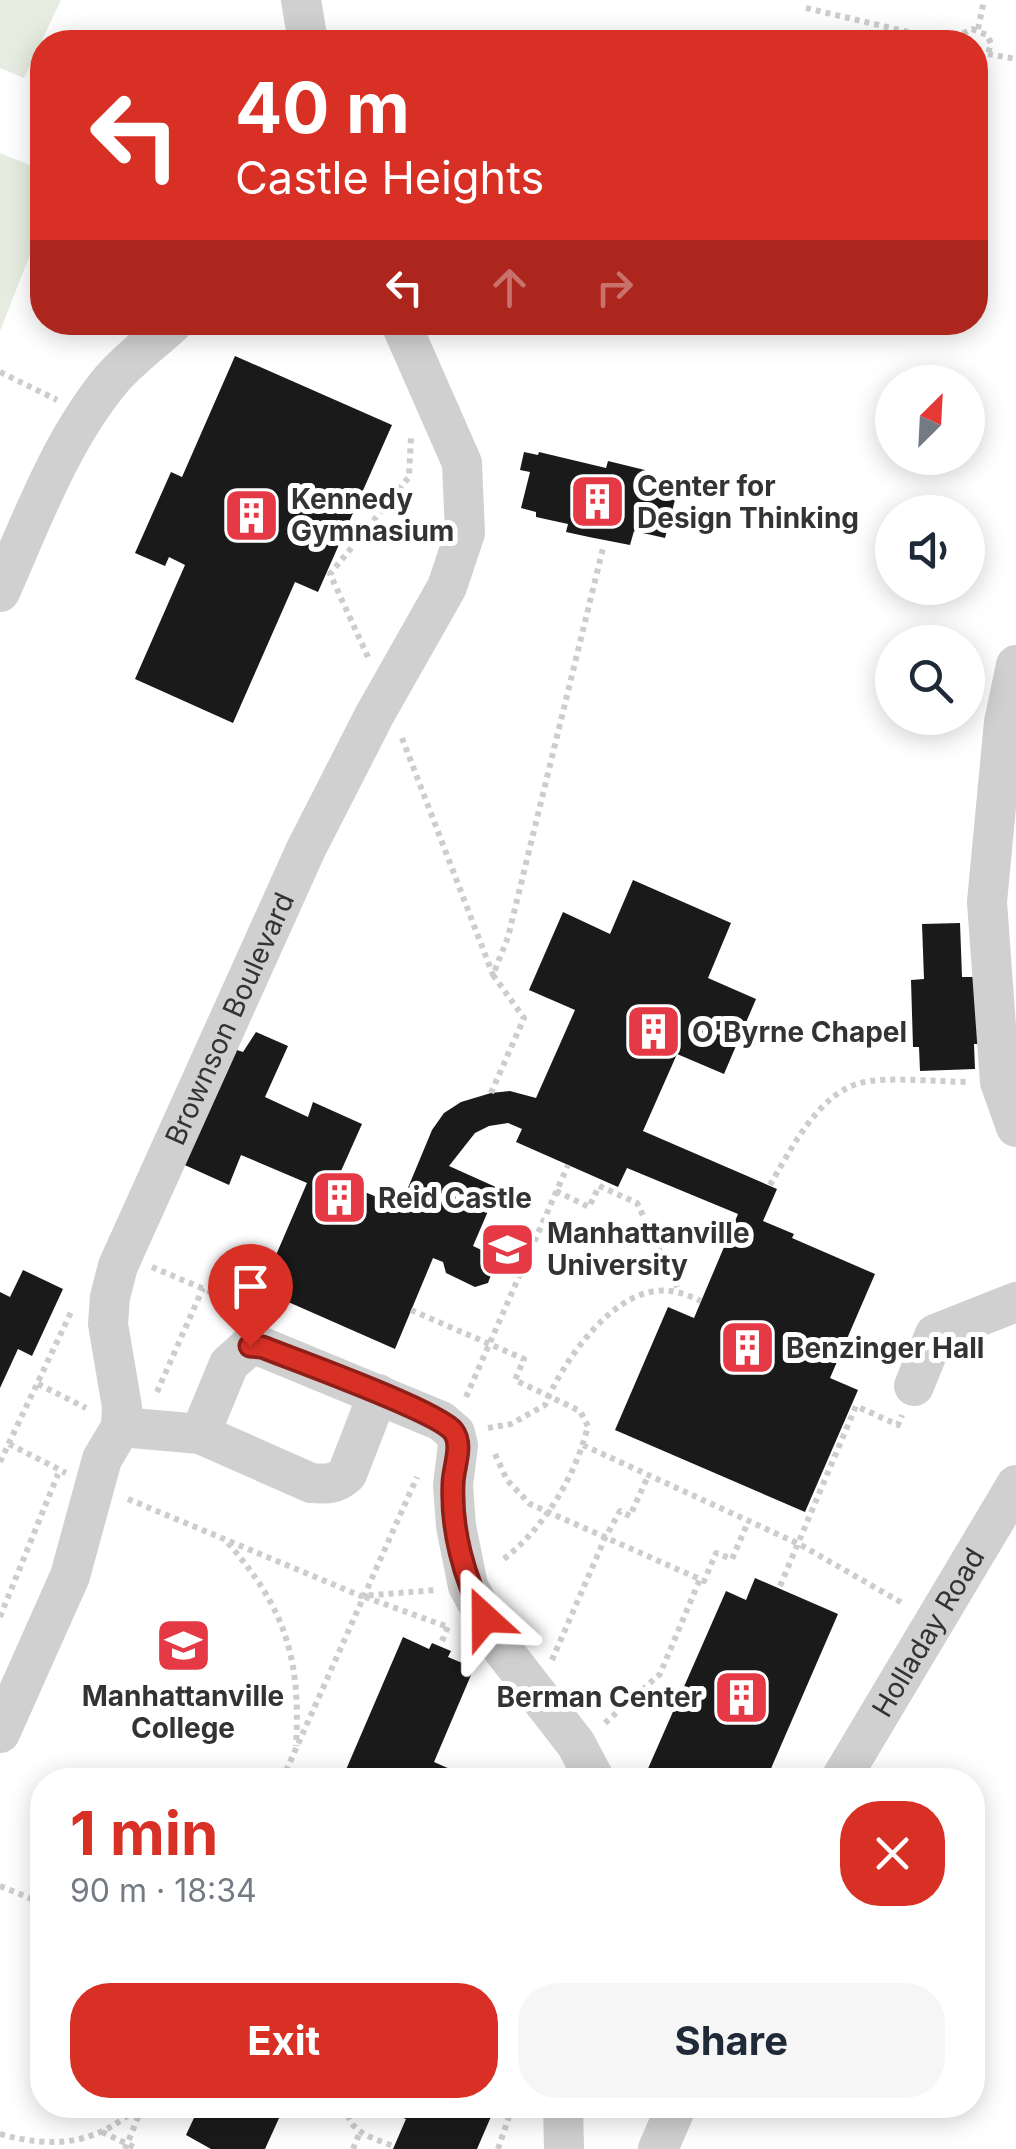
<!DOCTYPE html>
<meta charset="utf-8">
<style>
:root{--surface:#fff;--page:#f6f6f7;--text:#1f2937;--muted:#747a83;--accent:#d93025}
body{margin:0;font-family:Inter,sans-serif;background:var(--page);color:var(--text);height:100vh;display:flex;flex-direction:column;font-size:38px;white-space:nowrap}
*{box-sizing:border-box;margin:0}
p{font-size:32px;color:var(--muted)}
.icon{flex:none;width:55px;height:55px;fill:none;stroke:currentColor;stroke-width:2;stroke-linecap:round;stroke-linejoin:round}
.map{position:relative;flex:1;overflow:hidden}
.panel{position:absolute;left:30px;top:1768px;width:955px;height:350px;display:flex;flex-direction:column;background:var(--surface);border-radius:40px;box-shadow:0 5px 25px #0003}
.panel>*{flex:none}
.guide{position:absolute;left:30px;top:30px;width:958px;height:305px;border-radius:40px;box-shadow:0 5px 25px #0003;background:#d93025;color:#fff;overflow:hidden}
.needle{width:65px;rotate:24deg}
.controls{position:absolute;left:875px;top:365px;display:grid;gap:20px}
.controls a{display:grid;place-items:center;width:110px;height:110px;border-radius:50%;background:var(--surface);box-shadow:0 5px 25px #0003;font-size:50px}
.pin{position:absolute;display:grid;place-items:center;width:85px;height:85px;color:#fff;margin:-102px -42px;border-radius:50% 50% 50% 0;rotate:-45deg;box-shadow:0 0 10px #0007}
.pin .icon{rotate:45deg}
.me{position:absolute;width:110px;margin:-55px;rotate:336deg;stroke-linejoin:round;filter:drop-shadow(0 0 8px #0008)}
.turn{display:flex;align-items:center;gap:35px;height:210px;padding:0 40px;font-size:45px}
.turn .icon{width:130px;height:130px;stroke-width:2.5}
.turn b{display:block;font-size:70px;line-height:85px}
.lanes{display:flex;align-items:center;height:95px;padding:0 40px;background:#0003;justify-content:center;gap:50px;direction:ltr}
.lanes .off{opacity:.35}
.round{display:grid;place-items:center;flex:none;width:105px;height:105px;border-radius:40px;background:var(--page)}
.head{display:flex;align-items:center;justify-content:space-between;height:170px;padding:0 40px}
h1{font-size:60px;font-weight:700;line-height:75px;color:var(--accent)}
.button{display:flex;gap:20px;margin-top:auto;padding:20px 40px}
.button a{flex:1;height:115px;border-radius:40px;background:var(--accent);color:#fff;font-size:40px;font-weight:700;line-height:115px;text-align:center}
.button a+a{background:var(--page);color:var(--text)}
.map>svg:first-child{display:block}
</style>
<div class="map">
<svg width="1016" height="2149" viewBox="0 0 1016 2149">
<rect width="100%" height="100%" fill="#fff"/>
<path fill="#e6ecdf" d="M0 0H61L24 78 0 68Z
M0 153 42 170V224L0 331Z"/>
<path fill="#1a1a1a" d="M235 356 392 425 318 592 295 582 233 723 135 679 185 565 169 557 165 566 135 553 171 472 182 477Z
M524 452 538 455 539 452 606 468 608 461 649 471 644 488 676 496 665 538 634 531 630 545 589 537 566 532 568 524 536 517V512L521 508 530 472 520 470Z
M633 880 731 923 708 978 756 999 724 1074 677 1054 643 1131 777 1189 763 1221 794 1234 792 1238 875 1274 830 1378 858 1390 805 1512 615 1430 668 1307 694 1318 738 1214 627 1168 618 1187 516 1142 522 1129 508 1123 489 1126 475 1133 449 1166 498 1188 473 1246 490 1254 494 1267 488 1283 475 1287 446 1273 443 1262 433 1258 395 1349 261 1290 307 1183 241 1155 229 1185 178 1162 228 1047 243 1052 256 1032 288 1046 265 1097 308 1117 313 1102 362 1124 337 1180 400 1207 432 1130 444 1113 461 1102 491 1093 510 1091 536 1098 575 1010 529 990 563 912 610 934Z
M960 923 962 977H975L978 1044H974L975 1069 920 1071 919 1047H913L911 980 924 979 922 924Z
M23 1270 63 1289 32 1356 18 1349 0 1388V1292L10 1297Z
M755 1578 838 1614 766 1780H643L726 1591 746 1600Z
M403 1637 429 1649 432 1643 451 1651 448 1657 474 1668 434 1762 475 1780 342 1779Z
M200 2105H285L265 2149H211L186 2135Z
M365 2105H496L477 2149H393L406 2119Z"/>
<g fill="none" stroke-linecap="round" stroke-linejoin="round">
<path stroke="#cdcdcd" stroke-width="6" stroke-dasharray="5 5" stroke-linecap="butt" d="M806 8 951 42
M978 29 984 0
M958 42 962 34 972 29 987 35 991 43 988 54 975 61
M988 54 1016 59
M0 372 57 400
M368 657 330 574 409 477 411 437
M402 738 493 975
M491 1093 524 1018 493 975 508 937 603 548
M770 1185C790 1151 818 1094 860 1083 887 1076 939 1082 969 1082
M556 1191 589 1207 599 1186 637 1203 679 1291
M152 1267 251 1309
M411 1310 524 1359 515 1380 580 1411 588 1426C575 1478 543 1530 500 1562
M38 1384 86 1408
M157 1392 203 1288
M466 1397 568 1165
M488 1428 511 1424 545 1405C561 1365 608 1296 656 1291 673 1289 685 1294 701 1301
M9 1444 66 1473
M583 1445 799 1544 904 1604
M495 1454 507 1480 530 1504 704 1581 716 1553 732 1559 748 1522
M0 1462 72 1310
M128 1499 361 1596 436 1590
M228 1543C286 1609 301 1660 296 1746
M780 1586 856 1406 898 1425 902 1415
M365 1597 448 1627
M0 1617 58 1474
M442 1641 449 1624
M552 1660 605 1538 620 1511 630 1516 648 1476
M605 1723 660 1674 700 1579
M282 1780 417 1477
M0 1886 42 1903
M347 2105C346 2132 371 2137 393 2146
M102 2132 138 2149
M0 2134C54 2149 97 2145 140 2105
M125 2149 143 2105
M353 2149 360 2132
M498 2149 513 2105"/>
<g stroke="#d0d0d0" stroke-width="40">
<path d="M301 0 308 42"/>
<path d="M0 592C32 520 60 442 111 380 129 359 154 341 174 322"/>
<path d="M1016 665 1004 722 987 902 1000 1082 1016 1127"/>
<path d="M914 1386 935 1334 1016 1302"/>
<path d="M121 1427 200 1434 311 1483C326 1484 335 1485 347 1474L378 1394"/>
<path d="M200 1434 229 1364 249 1346 262 1347 441 1421 455 1433 458 1445 453 1485 456 1526 468 1586 503 1650 576 1744 595 1780"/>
<path id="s1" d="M0 1733 70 1576 102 1459 121 1427 122 1407 108 1324 110 1297 118 1266 306 849 375 714 447 587 465 533 462 463 400 322"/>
<path id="s2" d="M840 1780 1016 1485"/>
<path d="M563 2105 564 2149"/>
<path d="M658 2149 677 2105"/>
</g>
</g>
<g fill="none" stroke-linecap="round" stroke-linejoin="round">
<defs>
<path id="route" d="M250 1346 262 1347C295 1360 437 1411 453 1431 464 1445 453 1468 453 1484 451 1530 464 1578 485 1618"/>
</defs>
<use href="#route" stroke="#8d1f18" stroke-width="25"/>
<use href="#route" stroke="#d93025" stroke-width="18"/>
</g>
<defs>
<symbol id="building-square" viewBox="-11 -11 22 22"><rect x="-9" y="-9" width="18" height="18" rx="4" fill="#e63946" stroke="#fff"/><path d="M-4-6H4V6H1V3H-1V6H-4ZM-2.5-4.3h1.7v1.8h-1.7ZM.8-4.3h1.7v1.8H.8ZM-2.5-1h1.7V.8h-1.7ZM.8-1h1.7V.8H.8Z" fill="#fff"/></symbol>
<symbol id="university-square" viewBox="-11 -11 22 22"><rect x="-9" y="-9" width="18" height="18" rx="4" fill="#e63946" stroke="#fff"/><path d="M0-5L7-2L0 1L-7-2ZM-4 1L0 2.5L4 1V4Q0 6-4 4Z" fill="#fff"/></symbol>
</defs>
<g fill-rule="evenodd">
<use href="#building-square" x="566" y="470" width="63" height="63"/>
<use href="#building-square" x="220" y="484" width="63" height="63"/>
<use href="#building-square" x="622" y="1000" width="63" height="63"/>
<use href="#building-square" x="308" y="1166" width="63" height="63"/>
<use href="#university-square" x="476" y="1218" width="63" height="63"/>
<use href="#building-square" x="716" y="1316" width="63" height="63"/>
<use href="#university-square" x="152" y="1614" width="63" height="63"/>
<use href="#building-square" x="710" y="1666" width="63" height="63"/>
</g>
<g text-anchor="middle" stroke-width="10" stroke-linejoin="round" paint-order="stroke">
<g font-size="28" font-weight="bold" fill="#333" stroke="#fff" text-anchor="start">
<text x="637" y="496">Center for<tspan x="637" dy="32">Design Thinking</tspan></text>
<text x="291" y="509">Kennedy<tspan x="291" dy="32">Gymnasium</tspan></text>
<text x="692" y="1042">O'Byrne Chapel</text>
<text x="378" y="1208">Reid Castle</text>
<text x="547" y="1243">Manhattanville<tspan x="547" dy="32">University</tspan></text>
<text x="786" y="1358">Benzinger Hall</text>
<text x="183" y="1706" text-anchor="middle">Manhattanville<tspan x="183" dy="32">College</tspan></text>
<text x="702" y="1707" text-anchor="end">Berman Center</text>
</g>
<g font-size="28" fill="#333" stroke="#fff">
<text dy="10" stroke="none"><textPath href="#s1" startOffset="765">Brownson Boulevard</textPath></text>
<text dy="10" stroke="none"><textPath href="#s2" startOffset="172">Holladay Road</textPath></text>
</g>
</g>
</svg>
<div class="controls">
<a><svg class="needle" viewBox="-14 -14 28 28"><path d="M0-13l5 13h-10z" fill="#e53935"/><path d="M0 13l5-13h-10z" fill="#747a83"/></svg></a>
<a><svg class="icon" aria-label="sound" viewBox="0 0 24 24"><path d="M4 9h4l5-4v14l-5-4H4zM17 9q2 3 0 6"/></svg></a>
<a><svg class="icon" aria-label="search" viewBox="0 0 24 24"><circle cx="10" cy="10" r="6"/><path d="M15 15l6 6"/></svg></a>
</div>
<div class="pin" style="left:250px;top:1346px;background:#d93025"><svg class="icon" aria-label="arrive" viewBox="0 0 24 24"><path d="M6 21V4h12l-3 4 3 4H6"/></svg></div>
<svg class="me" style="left:485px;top:1618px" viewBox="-20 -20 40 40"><path d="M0-17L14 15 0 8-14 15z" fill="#d93025" stroke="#fff" stroke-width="4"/></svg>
<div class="guide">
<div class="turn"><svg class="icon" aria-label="left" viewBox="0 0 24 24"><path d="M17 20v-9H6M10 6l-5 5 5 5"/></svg><div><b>40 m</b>Castle Heights</div></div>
<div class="lanes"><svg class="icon" aria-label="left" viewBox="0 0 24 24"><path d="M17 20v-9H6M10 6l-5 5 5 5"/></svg><svg class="icon off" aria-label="ahead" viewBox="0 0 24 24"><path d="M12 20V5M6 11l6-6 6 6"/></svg><svg class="icon off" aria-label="right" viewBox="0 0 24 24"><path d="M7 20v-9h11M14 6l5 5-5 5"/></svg></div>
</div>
<section class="panel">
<div class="head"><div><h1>1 min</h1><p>90 m · 18:34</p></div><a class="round" style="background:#d93025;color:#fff"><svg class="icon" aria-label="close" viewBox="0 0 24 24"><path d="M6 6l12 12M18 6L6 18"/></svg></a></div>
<div class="button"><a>Exit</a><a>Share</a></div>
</section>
</div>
